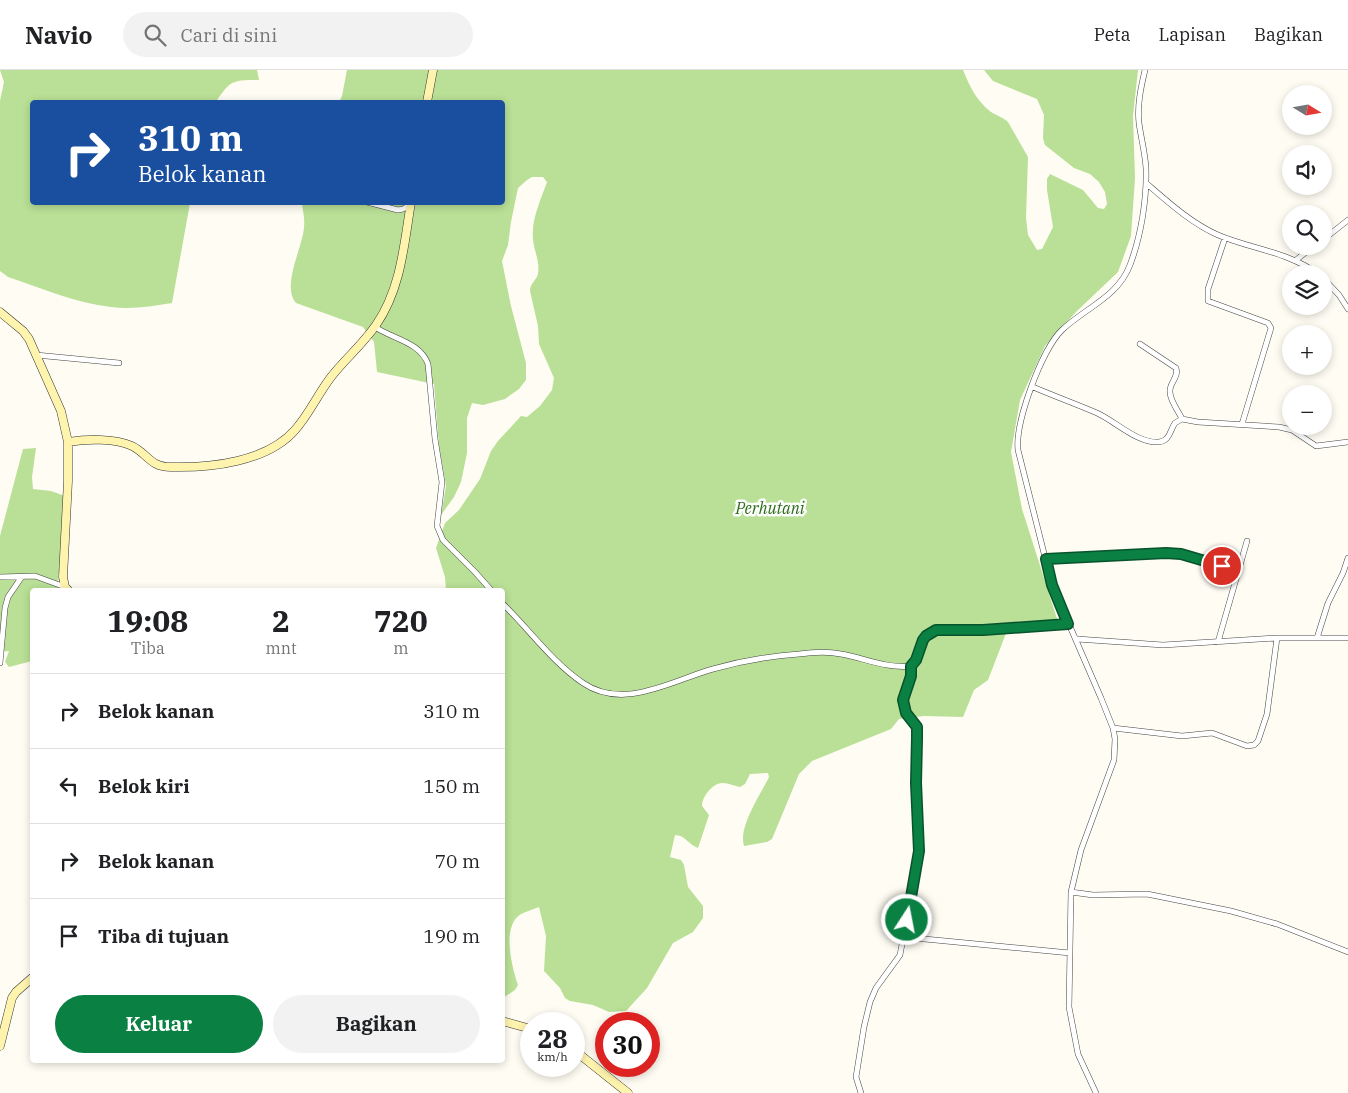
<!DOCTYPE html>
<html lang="id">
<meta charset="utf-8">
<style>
:root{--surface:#fff;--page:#f2f2f2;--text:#202124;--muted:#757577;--line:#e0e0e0;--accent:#0b8043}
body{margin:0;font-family:"IBM Plex Serif",serif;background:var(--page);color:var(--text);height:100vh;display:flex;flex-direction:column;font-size:19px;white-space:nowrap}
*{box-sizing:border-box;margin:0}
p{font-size:16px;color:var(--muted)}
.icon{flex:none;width:28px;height:28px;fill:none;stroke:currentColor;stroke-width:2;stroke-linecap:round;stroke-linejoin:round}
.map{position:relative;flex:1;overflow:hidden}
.panel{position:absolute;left:30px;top:518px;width:475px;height:475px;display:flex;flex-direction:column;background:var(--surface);border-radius:5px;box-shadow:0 2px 8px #0003}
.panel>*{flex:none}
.top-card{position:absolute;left:30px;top:30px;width:475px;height:105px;border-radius:5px;box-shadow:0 2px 8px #0003;background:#1a4fa0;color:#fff;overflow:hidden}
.needle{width:32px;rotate:101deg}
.controls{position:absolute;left:1282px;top:15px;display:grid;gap:10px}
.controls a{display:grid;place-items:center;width:50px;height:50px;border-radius:50%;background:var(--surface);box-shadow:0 2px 8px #0003;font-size:25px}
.speed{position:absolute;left:520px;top:942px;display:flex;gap:10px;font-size:25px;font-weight:700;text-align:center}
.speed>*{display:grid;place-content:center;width:65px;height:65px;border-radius:50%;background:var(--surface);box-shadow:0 2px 8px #0003;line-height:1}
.speed small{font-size:12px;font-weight:400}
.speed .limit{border:8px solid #d22;background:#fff;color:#111}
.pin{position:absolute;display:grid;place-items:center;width:42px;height:42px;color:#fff;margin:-21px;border:2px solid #fff;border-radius:50%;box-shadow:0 1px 5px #0007}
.me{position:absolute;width:55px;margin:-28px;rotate:11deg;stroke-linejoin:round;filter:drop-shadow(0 0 4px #0008)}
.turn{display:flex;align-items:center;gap:18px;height:105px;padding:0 25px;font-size:22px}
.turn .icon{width:65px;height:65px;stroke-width:2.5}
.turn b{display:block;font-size:35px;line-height:42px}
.eta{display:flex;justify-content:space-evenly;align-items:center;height:85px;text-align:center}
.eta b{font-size:30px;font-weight:700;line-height:35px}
.cta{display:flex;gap:10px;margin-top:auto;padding:10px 25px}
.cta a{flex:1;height:58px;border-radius:30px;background:var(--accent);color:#fff;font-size:20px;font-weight:700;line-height:58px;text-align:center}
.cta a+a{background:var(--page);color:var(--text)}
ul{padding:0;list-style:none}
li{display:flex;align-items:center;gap:15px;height:75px;padding:0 25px;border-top:1px solid var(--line)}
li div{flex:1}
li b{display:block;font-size:19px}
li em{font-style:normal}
header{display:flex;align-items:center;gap:30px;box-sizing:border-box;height:70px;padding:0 25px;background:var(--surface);border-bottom:1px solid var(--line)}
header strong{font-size:24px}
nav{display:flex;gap:28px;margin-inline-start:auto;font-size:18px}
.search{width:350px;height:45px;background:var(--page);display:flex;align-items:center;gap:12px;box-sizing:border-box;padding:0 18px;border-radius:28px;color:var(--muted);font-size:19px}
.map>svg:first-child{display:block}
</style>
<header>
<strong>Navio</strong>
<div class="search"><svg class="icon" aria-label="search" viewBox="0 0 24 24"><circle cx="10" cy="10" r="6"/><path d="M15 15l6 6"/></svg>Cari di sini</div>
<nav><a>Peta</a><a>Lapisan</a><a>Bagikan</a></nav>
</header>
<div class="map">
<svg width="1348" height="1023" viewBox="0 0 1348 1023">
<rect width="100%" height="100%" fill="#fffcf3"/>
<path fill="#b9e096" d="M0 0H257L259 10C233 10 230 10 216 32H32V132L190 133 172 233C152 236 131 240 111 237 76 233 41 218 8 207L0 201V31L4 12Z
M347 0H963C970 17 976 30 991 42 997 46 1003 47 1008 52L1028 87 1026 148 1028 165 1037 180 1042 179 1053 157 1047 120V109L1050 104 1083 120 1098 138 1104 139 1107 134 1105 122 1099 112 1090 104 1074 98 1045 75 1043 68 1044 45 1037 29 993 11 984 0H1138L1133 46 1135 108 1131 166 1118 202 1077 241 1045 276 1020 330 1011 382 1022 439 1058 552 1010 553 988 610 974 620 963 647 924 646 899 649 891 659 812 691 799 704 772 769 767 772 744 776C738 757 761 724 769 707L768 703 750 704 745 714 740 717C735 716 728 713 723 713 712 713 702 727 702 736L709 745 698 778C689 775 685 765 675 765L670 787 681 790 684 795 688 817 703 836V848L693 862 673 873 647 918 626 941 609 942 593 935 570 931 565 928 560 918 544 901 546 866 539 837C534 839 527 841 521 844 501 856 512 897 518 915L515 920 503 928 502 520H446L445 507 436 478 445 453 459 440 480 409 491 381 498 371 521 346 527 347 540 336 552 320 554 308 539 274 538 256 530 221C530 213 536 211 538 204 540 191 534 181 533 169 531 150 541 129 547 112L543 107H532L527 110 518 118 511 152 508 175 502 191 511 236 526 293V310L519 319 505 329 483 335 472 333 467 348V383L461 412 454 427 441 445 446 416 439 376 434 314 377 302 374 272 363 257 296 233C281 216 303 177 304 157 305 150 303 141 302 134L303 133 502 132V32H339L342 26Z
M36 378 32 407 33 419 51 421 65 426 63 485 58 506 59 520H32V591L9 597 5 592 9 581 0 582V466L23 379Z"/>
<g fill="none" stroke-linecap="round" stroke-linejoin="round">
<defs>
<path id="street" d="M1146 113C1168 132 1191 153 1218 165 1251 179 1289 182 1318 204
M367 132 398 140 403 139 411 134
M1225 168 1208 219V231L1268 253 1271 258 1242 354
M1324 169 1348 150
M1296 190 1314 176
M1324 209 1339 225 1348 239
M375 257C393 269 420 272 428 294L435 369 442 412 437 456 443 470 475 502 491 520
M1140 274 1176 298C1179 308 1169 313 1170 322 1170 331 1179 342 1182 349
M36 285 119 293
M1033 317C1054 326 1076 334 1097 343 1115 351 1138 374 1159 372 1170 371 1170 360 1175 353L1182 349 1198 352 1279 357 1292 360 1316 376 1348 372
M1045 489 1166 483 1189 486 1239 501
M0 507 35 506 65 517
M502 533C529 559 552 592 583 613 624 641 673 610 713 599 741 591 770 586 799 584 813 582 827 581 841 584 864 588 887 599 911 596L916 590 923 570 927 566 936 561 983 560 1068 553
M1317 568 1328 533 1343 503 1348 488
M1077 569 1163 575 1277 568H1348
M1218 572 1247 471
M0 593 5 538 8 527 21 508
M1113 658 1182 666 1212 663 1247 676 1254 675 1258 671 1267 644 1277 568
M1071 822 1093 825 1147 824 1231 841 1277 854 1348 882
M904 867 1070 883
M861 1023 856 1007 864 957 870 932 876 918 900 885 917 793V657C914 651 907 647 905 641 898 626 912 610 911 596
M1096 1023 1078 984 1069 937 1071 822 1081 780 1114 690 1115 669 1113 658 1101 628 1052 515 1018 380C1015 352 1042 279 1062 260 1085 238 1118 227 1130 195 1141 166 1147 129 1146 98 1145 82 1141 68 1139 53 1137 35 1141 17 1145 0"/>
<path id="secondary" d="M427 32 433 0
M0 242 23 261 29 269 61 341 68 372V411L63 507 65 517 68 520
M68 372C87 369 115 368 132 376 148 384 150 397 171 397 211 398 267 392 295 360 309 344 318 324 331 307 345 289 363 274 376 255 401 219 404 175 411 132
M502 951 531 959
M0 976 12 928 16 922 32 908
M574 980 628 1023"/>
</defs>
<use href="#street" stroke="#434343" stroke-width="6"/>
<use href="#secondary" stroke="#323232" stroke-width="9"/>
<use href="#street" stroke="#fff" stroke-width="5"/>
<use href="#secondary" stroke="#fff4ae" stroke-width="8"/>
</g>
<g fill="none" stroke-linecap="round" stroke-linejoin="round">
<defs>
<path id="route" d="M907 850 919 781 916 713 917 668V657L906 643 903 630 911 606V596L916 590 923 570 926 566 936 560H983L1068 554 1052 515 1046 489 1166 483 1181 484 1222 496"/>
</defs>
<use href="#route" stroke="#07532c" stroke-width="12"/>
<use href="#route" stroke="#0b8043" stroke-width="9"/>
</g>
<g text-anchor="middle" stroke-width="5" stroke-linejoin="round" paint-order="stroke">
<g font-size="16" font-style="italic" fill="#2d6e19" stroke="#fff">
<text x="770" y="444">Perhutani</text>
</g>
</g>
</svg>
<div class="controls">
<a><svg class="needle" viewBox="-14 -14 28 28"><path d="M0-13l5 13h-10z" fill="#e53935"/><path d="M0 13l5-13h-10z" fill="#757577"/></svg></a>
<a><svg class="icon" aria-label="sound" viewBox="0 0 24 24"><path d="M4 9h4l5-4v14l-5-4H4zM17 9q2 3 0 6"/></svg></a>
<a><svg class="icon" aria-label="search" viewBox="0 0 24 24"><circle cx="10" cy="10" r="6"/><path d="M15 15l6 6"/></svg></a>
<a><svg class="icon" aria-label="layers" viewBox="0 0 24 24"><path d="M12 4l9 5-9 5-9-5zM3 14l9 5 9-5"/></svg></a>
<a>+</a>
<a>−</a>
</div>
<div class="speed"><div>28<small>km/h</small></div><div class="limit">30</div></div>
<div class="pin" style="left:1222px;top:496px;background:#d93025"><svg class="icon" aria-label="arrive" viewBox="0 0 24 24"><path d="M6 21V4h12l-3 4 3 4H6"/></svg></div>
<svg class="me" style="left:907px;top:850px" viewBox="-20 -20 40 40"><circle r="17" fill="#0b8043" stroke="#fff" stroke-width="3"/><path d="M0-11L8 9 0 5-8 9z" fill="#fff"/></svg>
<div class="top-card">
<div class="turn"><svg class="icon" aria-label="right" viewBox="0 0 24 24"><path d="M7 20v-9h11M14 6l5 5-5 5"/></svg><div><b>310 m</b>Belok kanan</div></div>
</div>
<section class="panel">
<div class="eta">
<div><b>19:08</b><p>Tiba</p></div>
<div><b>2</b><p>mnt</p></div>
<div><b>720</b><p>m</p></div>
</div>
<ul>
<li><svg class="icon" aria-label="right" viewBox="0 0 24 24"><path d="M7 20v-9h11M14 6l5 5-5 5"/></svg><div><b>Belok kanan</b></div><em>310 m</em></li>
<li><svg class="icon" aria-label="left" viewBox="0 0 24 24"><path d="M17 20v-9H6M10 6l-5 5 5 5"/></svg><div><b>Belok kiri</b></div><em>150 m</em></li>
<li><svg class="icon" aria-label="right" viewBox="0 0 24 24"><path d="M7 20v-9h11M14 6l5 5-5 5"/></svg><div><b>Belok kanan</b></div><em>70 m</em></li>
<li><svg class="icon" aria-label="arrive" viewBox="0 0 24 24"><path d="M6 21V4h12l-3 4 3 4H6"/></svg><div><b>Tiba di tujuan</b></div><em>190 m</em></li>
</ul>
<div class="cta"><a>Keluar</a><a>Bagikan</a></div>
</section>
</div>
